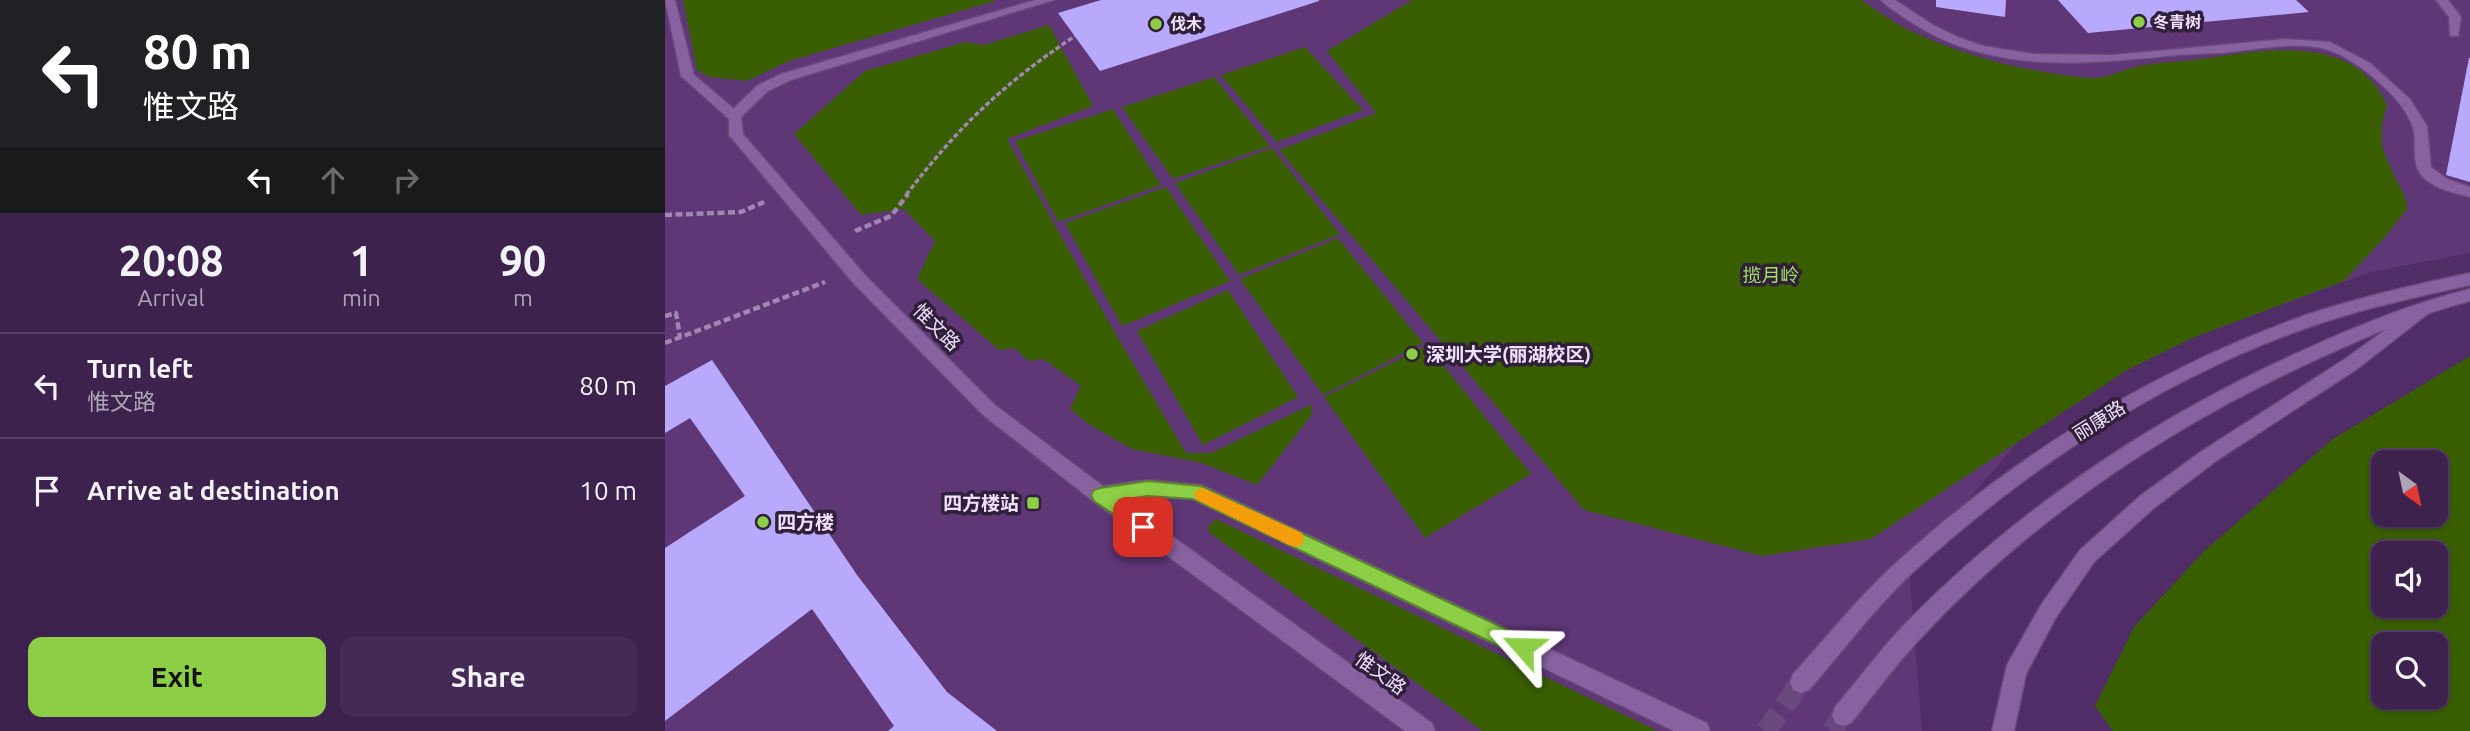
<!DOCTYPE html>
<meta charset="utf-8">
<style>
:root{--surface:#3d224d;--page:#442a54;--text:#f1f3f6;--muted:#ada4b6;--line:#563f65;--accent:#8cce45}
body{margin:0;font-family:Ubuntu,"Noto Sans SC",sans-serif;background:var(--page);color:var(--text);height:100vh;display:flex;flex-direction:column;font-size:26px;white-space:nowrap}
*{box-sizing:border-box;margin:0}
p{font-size:23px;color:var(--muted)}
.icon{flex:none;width:38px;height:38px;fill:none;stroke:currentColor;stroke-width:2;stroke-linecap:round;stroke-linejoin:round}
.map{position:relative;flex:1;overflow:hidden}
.side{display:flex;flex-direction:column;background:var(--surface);width:665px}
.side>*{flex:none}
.guide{background:#202124;color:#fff;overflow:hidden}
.needle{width:46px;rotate:147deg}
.buttons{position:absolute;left:1706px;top:450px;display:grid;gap:14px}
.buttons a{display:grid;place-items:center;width:77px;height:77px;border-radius:14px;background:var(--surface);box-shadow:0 2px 5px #0004,0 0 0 2px var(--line);font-size:35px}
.pin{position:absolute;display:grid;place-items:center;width:60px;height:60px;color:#fff;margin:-30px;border-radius:14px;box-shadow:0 4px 10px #0006}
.me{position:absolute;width:77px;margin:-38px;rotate:295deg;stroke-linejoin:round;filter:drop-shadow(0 0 5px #0008)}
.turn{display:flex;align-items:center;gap:24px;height:147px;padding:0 28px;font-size:32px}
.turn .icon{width:91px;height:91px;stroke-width:2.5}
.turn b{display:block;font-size:49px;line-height:60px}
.lanes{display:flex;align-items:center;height:66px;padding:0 28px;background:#0003;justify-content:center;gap:35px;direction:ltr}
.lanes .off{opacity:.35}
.eta{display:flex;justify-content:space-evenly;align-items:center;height:119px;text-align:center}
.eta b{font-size:42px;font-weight:700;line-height:49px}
.action{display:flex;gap:14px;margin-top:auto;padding:14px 28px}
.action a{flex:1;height:80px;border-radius:14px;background:var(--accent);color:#111;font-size:28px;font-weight:700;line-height:80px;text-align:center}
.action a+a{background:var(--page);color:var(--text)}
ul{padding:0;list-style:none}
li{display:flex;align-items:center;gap:21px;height:105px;padding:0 28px;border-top:2px solid var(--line)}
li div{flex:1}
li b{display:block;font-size:26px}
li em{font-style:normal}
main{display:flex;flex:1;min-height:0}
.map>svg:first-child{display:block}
</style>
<main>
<section class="side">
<div class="guide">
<div class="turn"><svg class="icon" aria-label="left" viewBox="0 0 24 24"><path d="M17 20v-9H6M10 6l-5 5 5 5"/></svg><div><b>80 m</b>惟文路</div></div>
<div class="lanes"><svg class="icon" aria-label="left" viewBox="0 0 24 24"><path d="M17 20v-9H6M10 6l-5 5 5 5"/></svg><svg class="icon off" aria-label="ahead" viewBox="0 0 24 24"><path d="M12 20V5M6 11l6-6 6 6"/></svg><svg class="icon off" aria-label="right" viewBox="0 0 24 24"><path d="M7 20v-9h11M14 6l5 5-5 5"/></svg></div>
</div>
<div class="eta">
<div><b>20:08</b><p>Arrival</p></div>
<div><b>1</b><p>min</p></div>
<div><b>90</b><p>m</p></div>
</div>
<ul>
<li><svg class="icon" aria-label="left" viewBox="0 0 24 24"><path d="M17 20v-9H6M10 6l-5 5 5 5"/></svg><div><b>Turn left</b><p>惟文路</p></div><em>80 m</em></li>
<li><svg class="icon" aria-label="arrive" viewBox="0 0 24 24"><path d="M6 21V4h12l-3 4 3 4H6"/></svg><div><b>Arrive at destination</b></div><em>10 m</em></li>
</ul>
<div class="action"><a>Exit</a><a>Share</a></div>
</section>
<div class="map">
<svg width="1805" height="731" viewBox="0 0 1805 731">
<rect width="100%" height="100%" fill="#512d67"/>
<path fill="#5f3777" d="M0 0H1805V253L1706 272 1527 338 1462 370 1353 442 1244 568 1257 731H0Z"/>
<path fill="#385e00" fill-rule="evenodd" d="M18 0H329L330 1 124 61 82 81 44 77 32 70Z
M747 0H1196C1212 10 1228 23 1246 31 1301 57 1365 73 1426 78 1442 79 1461 68 1478 65 1497 62 1517 62 1536 59 1599 50 1690 32 1722 105 1711 140 1717 151 1733 183 1738 192 1742 199 1742 209L1721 236 1679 281 1527 338 1462 370 1206 539 1097 556 919 510 614 150 711 113 662 51Z
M384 25 428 106 342 139 445 324 521 453H546L647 404 646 416 592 485 537 463 467 449 425 425 405 409 416 386 378 359 364 361 349 348 334 350 252 279 270 241 239 209 196 215 129 134 200 71 300 42 319 45Z
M640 47 698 110 612 142 556 75Z
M549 77 605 146 508 179 457 107Z
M448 109 496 185 393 222 350 141Z
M607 148 675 234 574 275 510 183Z
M501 187 565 281 457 326 400 223Z
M673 238 758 343 658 395 575 279Z
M563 290 633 397 538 445 472 331Z
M762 345 866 474 760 538 659 397Z
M1805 356V731H1448L1430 706 1469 627 1538 552 1668 439ZM1718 462H1771V514H1718ZM1718 553H1771V606H1718ZM1718 644H1771V696H1718Z
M551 519 993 731H818L545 533 542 528Z"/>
<path fill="#b8a9fc" d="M436 0H654V1L435 71 393 13Z
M1271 0H1341L1340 17 1271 7Z
M1393 0H1631L1644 12 1423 33Z
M1804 58H1805V182L1781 175Z
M47 360 192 575 282 692 332 731H223L229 726 147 609 0 721V548L80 496 25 418 0 433V386Z"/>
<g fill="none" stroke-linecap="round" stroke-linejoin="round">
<path stroke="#69487d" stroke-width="21" stroke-dasharray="21 10" stroke-linecap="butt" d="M1101 731 1136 682
M1167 731 1178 715"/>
<defs>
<path id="service" d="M0 0H10L29 75 74 113V119H64L16 76Z"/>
<path id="minor" d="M370 0H389L126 80 103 91 76 117 78 134 201 276 330 405 438 486 483 480 537 485 1042 723 1045 731H1009L528 499 483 496 457 500 767 723 770 731H740L428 501 318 415 189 284 64 135V113L93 85 116 74Z
M1216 0H1230L1268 25 1295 38 1319 46 1368 54 1448 55 1620 39 1665 42 1705 63 1745 99 1762 126 1766 167 1782 179 1805 187V197C1789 193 1769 189 1757 176 1744 160 1754 142 1747 125 1737 96 1686 54 1656 48 1624 42 1588 50 1556 53 1538 54 1520 54 1503 56 1415 65 1323 73 1246 22 1236 15 1224 9 1216 0Z
M1771 0H1783L1796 17 1793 36H1785L1784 17Z
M1759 302 1767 308 1765 312 1692 369 1551 461 1489 508 1429 562 1390 619 1361 674 1349 731H1327L1342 665 1376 605 1415 550 1475 496 1537 451 1680 359Z"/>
<path id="tertiary" d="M1805 273V285C1755 296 1705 307 1656 323 1503 374 1364 466 1246 574 1209 609 1178 651 1144 690L1136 693 1128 690 1125 682 1128 674C1162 637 1194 596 1232 562 1351 454 1490 369 1641 315 1695 297 1750 285 1805 273Z
M1805 289V301C1754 314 1705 335 1657 357 1506 425 1366 519 1253 641 1229 667 1208 696 1186 723L1178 726 1170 723 1167 715 1170 707C1193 680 1214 651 1238 626 1353 508 1491 416 1641 349 1694 325 1748 303 1805 289Z"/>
</defs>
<use href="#service" stroke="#674878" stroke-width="3"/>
<use href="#minor" stroke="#674878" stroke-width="3"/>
<use href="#tertiary" stroke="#674878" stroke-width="3"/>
<path stroke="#a086b1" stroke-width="3.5" stroke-dasharray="5 2.5" stroke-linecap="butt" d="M241 195C294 126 338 84 410 36"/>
<path stroke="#a086b1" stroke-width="4.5" stroke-dasharray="7 3.5" stroke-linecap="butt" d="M0 215 76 212 99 202
M190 231 226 216 243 194
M0 316 11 313 15 337
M0 343 160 282"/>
<use href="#service" fill="#8862a0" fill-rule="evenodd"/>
<use href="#minor" fill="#8862a0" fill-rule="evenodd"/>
<use href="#tertiary" fill="#8862a0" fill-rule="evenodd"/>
</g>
<path fill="#8cce45" stroke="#5b862d" stroke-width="2" d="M483 481 536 486 864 640 867 647 864 654 858 656 851 654 528 499 483 496 455 500 485 521 487 527 485 532 478 534 429 501 426 495 429 490 435 488Z"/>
<path fill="#f59e0b" d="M538 488 637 533 639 539 637 545 630 547 624 545 532 500 529 495 532 490Z"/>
<g fill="#8cce45" stroke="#2f1f39" stroke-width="2.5">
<circle cx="1474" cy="22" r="7"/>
<circle cx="491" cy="24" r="7"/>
<circle cx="747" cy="354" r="7"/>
<rect x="361" y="496" width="14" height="14" rx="3.5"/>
<circle cx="98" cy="522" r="7"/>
</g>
<g text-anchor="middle" stroke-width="7" stroke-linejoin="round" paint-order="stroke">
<g font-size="16" font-weight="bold" fill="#f0e0fc" stroke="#2f1f39" text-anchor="start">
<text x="1488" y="28">冬青树</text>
<text x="505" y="30">伐木</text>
</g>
<g font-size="19" fill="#a0e15e" stroke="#2f1f39">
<text x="1106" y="282">揽月岭</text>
</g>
<g font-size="19" fill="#f0e0fc" stroke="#2f1f39">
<text transform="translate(272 327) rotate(45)" y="7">惟文路</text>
<text transform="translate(1434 420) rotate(-32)" y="7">丽康路</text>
<text transform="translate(716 673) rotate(36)" y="7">惟文路</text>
</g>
<g font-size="19" font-weight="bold" fill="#f0e0fc" stroke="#2f1f39" text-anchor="start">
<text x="761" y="361">深圳大学(丽湖校区)</text>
<text x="354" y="510" text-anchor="end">四方楼站</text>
<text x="112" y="529">四方楼</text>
</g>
</g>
</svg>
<div class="buttons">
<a><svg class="needle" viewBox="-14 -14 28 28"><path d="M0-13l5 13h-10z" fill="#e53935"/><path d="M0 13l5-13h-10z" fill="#ada4b6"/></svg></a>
<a><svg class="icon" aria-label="sound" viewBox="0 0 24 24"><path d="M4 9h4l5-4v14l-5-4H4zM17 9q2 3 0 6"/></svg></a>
<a><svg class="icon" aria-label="search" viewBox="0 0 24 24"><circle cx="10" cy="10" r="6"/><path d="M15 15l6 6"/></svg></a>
</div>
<div class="pin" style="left:478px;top:527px;background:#d93025"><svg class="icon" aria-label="arrive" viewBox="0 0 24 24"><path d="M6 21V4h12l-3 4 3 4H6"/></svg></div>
<svg class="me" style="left:858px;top:647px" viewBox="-20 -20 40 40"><path d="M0-17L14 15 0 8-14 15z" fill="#8cce45" stroke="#fff" stroke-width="4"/></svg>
</div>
</main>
